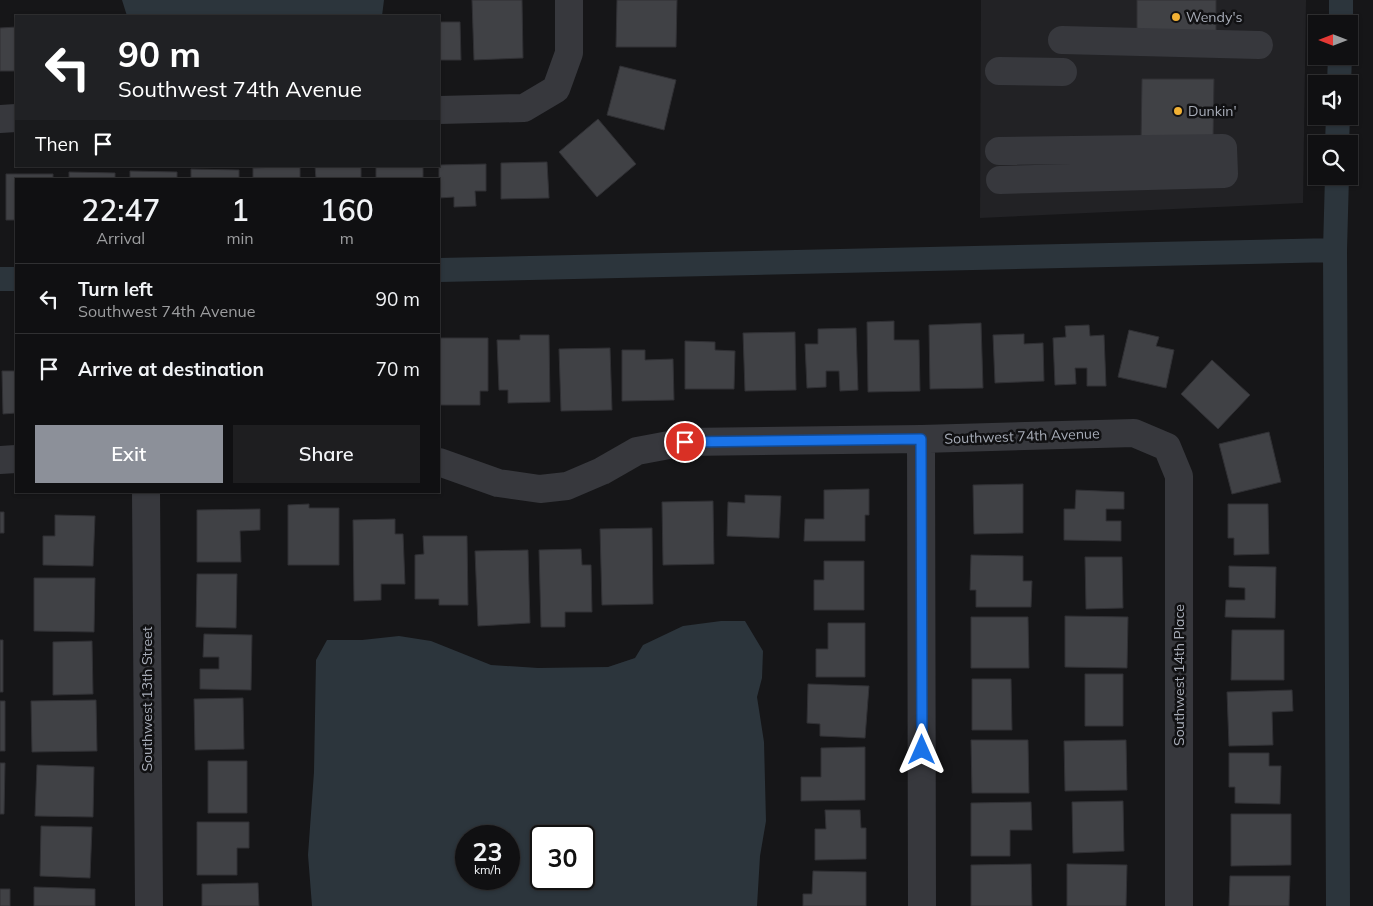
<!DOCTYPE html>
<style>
:root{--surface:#101012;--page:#1e1e20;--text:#f1f3f6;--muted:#9c9d9f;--line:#303032;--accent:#8c9099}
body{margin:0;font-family:Mulish,sans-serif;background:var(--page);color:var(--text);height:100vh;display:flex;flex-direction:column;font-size:19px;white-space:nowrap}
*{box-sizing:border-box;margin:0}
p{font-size:16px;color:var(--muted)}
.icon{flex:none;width:28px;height:28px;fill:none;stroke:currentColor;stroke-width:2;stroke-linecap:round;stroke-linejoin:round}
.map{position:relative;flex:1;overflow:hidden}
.drawer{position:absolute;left:15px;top:178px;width:425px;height:315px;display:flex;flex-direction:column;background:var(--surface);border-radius:0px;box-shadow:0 1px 4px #0004,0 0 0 1px var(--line)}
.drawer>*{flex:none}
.hud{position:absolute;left:15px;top:15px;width:425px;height:152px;border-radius:0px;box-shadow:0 1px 4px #0004,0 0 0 1px var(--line);background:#202124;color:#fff;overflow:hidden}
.needle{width:32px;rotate:270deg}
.fabs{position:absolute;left:1308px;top:15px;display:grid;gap:10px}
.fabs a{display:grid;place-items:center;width:50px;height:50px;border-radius:0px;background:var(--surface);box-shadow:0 1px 4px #0004,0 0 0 1px var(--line);font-size:25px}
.speed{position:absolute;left:455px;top:825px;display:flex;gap:10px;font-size:25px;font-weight:700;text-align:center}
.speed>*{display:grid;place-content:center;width:65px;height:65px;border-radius:50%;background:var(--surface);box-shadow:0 1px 4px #0004,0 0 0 1px var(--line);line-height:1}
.speed small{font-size:12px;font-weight:400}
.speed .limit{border:2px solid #111;border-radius:8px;background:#fff;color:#111}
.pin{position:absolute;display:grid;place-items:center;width:42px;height:42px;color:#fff;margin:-21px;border:2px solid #fff;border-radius:50%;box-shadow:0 1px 5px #0007}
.me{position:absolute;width:55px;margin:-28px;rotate:0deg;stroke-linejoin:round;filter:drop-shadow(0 0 4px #0008)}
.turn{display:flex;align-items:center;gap:18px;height:105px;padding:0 20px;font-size:22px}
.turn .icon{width:65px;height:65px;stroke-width:2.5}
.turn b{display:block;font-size:35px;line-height:42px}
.then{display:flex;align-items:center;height:48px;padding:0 20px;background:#0003;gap:10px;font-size:19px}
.eta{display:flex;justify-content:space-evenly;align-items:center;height:85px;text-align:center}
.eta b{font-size:30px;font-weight:600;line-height:35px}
.cta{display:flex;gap:10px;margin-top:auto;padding:10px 20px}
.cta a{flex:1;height:58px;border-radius:0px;background:var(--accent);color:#fff;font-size:20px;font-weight:600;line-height:58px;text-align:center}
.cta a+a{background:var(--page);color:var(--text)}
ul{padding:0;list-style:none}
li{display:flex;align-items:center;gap:15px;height:70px;padding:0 20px;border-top:1px solid var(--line)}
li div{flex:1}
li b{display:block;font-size:19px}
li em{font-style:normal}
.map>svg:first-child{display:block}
</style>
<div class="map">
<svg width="1373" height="906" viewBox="0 0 1373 906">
<rect width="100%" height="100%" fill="#161618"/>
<path fill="#222225" d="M981 0H1306L1303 203 980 218Z"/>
<path fill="#2c353c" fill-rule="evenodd" d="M122 0H384L382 16H127Z
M721 621H745L763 651 762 678 757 697 764 742 766 821 760 856 757 906H312L308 855 314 772 316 660 327 640H362L399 636 431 641 491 665 538 668 608 667 635 658 643 645 683 626ZM466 836H509V879H466ZM541 836H584V879H541Z"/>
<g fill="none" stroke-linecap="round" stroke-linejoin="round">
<path stroke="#2c353c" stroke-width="24" d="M1341 24V0
M1339 84 1340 56
M1337 144 1338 116
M1337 176 1335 250 1338 906
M439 270 1335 250
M0 279H16"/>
</g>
<path fill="#404145" stroke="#303034" d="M472 0H522L523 58 474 60Z
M617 0H677L676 47H616Z
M1137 0H1216V35H1137Z
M439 22H460L461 60H439Z
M16 27V71H0V28Z
M620 66 676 80 664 130 607 115Z
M1142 79H1214L1213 142H1141Z
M598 119 636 164 597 197 559 152Z
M547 162 549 198 501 199V163Z
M486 164V191H475L476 206 454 207V197L439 198V165Z
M300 166V179H253V168Z
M315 166H361V179H316Z
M376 166H423V179H376Z
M191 169 239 170V179H191Z
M130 171 177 172V179H130Z
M69 172 115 173V179H69Z
M6 174H53V179H16V220H6Z
M894 321V340H919L920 391 868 392 867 322Z
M981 323 983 388 930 389 929 325Z
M1089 325 1090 336 1104 335 1106 386H1087V368H1075L1076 384 1055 385 1053 338 1066 337 1065 326Z
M856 328 858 390 840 391 839 371H826V387L807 388 805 344H818V329Z
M1129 330 1159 337 1156 346 1174 350 1166 388 1118 377Z
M795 332 796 390 745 391 743 333Z
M1024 334V344L1043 343 1044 381 995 383 993 335Z
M520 335H549L550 402 508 403V390H499L497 340H520Z
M439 338H488V391H480V405H439Z
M685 341 715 342V350L735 351 734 389H685Z
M610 348 612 410 561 411 559 349Z
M622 350H645V360L673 359 674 400 622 401Z
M1212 360 1250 395 1218 429 1181 394Z
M2 371H16V413L3 414Z
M1269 432 1281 482 1232 494 1219 444Z
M1023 484V533L974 534 973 485Z
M869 489V515H865V541H804L805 519H824V490Z
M1076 490 1124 492V509H1106V521H1121V541L1064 540V509H1075Z
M745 495 781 496 779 538 727 536 728 502 745 503Z
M713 501 714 564 663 565 662 502Z
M309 504V508H339V565H288V505Z
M1228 504H1268L1269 554 1234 555V538H1228Z
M260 509V530L240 531 241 562H197V510Z
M0 512H4V533H0Z
M55 515 95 516 93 566 43 565V536H55Z
M395 519V534H403L405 584H381V600L354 601 353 520Z
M652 528 653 604 602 605 600 529Z
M423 536H467L468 605H439V599H415V555L424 554Z
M581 549 582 565H591L592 612H565V627H541L539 550Z
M528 550 530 623 478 626 475 551Z
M971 555 1023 556V581H1032L1031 607H976V590H970Z
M1085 557H1122L1123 608 1086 609Z
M824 561H864V610H814V580H824Z
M1229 566 1276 567 1275 618 1225 617 1226 600H1245V588L1229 587Z
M197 574H237L236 628 196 627Z
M34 578H95L94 632 34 631Z
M1065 616 1128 617 1127 668 1065 667Z
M971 617H1028L1029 668H971Z
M828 623H865V677H816V649H828Z
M1232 630H1284V680H1231Z
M204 634 252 635 251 690 200 689V669H219V657H203Z
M0 640H3V692H0Z
M92 641 93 694 53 695V642Z
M1085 674H1123V726H1085Z
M972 679H1011L1012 730H972Z
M808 684 869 686 865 738 820 736V724L807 723Z
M1292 690 1293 711 1272 712 1273 745 1229 746 1227 692Z
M243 698 244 749 195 750 194 699Z
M96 700 97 751 32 752 31 701Z
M0 701H5V751H0Z
M971 740H1028L1029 793H972Z
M1126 740 1127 790 1065 791 1064 741Z
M865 747V800L801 801V777H821V748Z
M1229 753H1269V766H1281L1280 804 1235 803V787H1229Z
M208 761H247V813H208Z
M0 763H5L4 814H0Z
M37 765 94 767 93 817 35 816Z
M1123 801 1124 851 1073 853 1072 802Z
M1031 802 1032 830H1010V856H971V803Z
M825 810H860L861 828H866V859L815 860V829H826Z
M1231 814H1291V865L1231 866Z
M197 822H249V848H237V875H197Z
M41 826 92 827 90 878 40 876Z
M1031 864 1032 906H971V865Z
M1067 864 1127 865 1126 906H1067Z
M813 871 866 872V906H803V894H812Z
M1230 876H1290L1289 906H1229Z
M258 883 259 906H202V884Z
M34 887 95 889V906H34Z
M0 889H10V906H0Z"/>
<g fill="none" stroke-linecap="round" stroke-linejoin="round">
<path stroke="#37383d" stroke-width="28" d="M1062 40 1259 45
M999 71 1063 72
M439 110 524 108 556 89 569 53V0
M0 119 16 118
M999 151 1223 148 1224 174 1000 180
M921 439 922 906
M0 460 16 459
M439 462 498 483 540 489 567 486 602 471 637 451 685 442 921 439 1134 433 1167 447 1179 476V906
M146 491 149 906"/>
</g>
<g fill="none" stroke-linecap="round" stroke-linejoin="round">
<defs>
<path id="route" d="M685 442 921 439 922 750"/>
</defs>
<use href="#route" stroke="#114b97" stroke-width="12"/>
<use href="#route" stroke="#1a73e8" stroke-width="9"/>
</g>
<g fill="#f2b134" stroke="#111113" stroke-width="2">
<circle cx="1176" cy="17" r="5"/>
<circle cx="1178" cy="111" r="5"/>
</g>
<g text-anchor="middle" stroke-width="5" stroke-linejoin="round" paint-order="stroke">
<g font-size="14" fill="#a8adb8" stroke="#111113" text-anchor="start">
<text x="1186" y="22">Wendy's</text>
<text x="1188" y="116">Dunkin'</text>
</g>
<g font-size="14" fill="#a8adb8" stroke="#111113">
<text transform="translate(1022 436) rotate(-2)" y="5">Southwest 74th Avenue</text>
<text transform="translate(1179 675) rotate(-90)" y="5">Southwest 14th Place</text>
<text transform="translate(147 699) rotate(-90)" y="5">Southwest 13th Street</text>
</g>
</g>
</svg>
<div class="fabs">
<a><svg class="needle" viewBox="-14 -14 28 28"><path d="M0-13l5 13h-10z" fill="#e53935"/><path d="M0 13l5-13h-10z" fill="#9c9d9f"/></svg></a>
<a><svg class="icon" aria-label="sound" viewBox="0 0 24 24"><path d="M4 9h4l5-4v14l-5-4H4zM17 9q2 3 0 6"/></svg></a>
<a><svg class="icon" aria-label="search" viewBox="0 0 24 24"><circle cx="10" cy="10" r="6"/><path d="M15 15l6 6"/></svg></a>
</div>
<div class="speed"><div>23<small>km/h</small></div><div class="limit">30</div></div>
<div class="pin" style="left:685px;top:442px;background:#d93025"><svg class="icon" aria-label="arrive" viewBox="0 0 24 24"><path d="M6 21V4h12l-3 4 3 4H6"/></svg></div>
<svg class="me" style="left:922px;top:750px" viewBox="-20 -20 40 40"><path d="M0-17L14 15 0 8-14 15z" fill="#1a73e8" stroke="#fff" stroke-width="4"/></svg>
<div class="hud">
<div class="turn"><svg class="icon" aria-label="left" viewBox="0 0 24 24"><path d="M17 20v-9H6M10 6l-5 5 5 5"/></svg><div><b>90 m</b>Southwest 74th Avenue</div></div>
<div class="then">Then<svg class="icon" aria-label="arrive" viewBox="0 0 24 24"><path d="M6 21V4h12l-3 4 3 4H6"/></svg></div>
</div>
<section class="drawer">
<div class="eta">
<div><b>22:47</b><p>Arrival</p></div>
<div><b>1</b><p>min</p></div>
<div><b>160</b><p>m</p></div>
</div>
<ul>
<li><svg class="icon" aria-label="left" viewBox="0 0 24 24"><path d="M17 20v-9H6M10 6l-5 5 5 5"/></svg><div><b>Turn left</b><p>Southwest 74th Avenue</p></div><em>90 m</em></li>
<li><svg class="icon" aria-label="arrive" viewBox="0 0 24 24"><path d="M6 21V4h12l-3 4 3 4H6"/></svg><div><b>Arrive at destination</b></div><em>70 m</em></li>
</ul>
<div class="cta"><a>Exit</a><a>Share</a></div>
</section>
</div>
